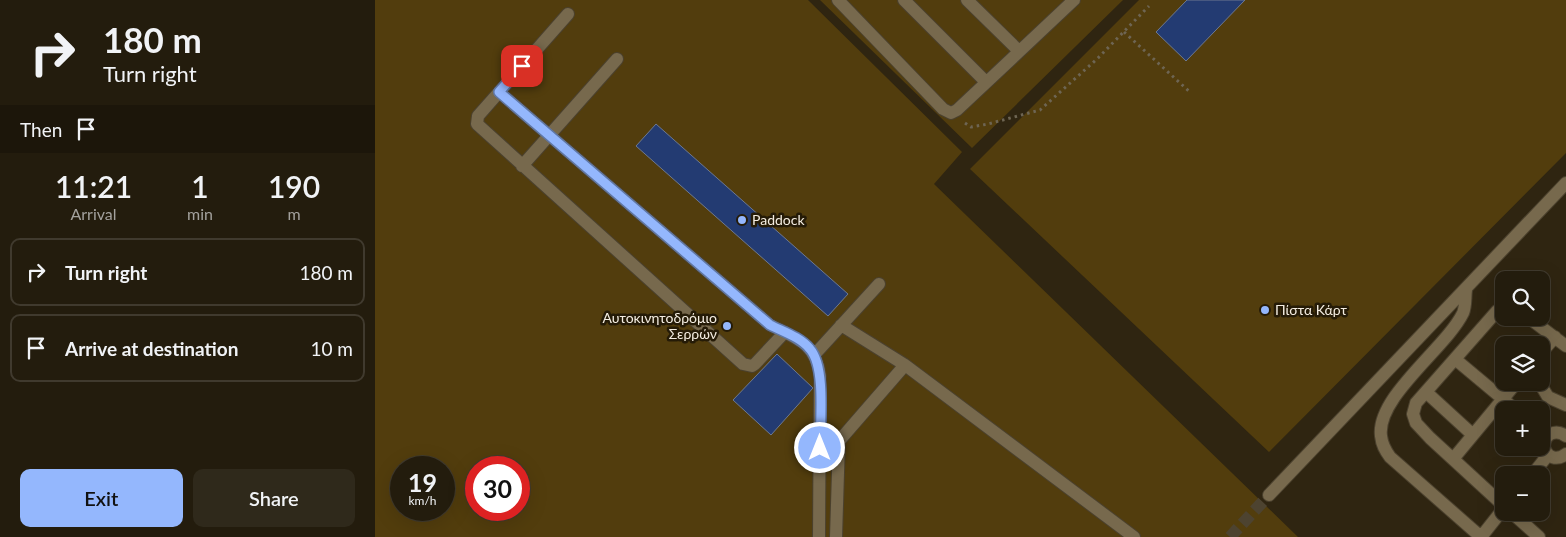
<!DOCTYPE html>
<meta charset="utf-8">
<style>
:root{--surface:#231c0d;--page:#2f291b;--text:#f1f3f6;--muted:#a3a19d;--line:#403a2e;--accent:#94b7fd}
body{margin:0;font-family:Lato,sans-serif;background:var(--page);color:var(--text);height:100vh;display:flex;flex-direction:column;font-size:19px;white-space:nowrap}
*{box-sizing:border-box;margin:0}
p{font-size:16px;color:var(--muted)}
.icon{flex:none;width:28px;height:28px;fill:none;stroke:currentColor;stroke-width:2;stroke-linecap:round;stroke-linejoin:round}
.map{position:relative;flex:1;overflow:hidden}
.details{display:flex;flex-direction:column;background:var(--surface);width:375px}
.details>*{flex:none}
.guide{background:#231c0d;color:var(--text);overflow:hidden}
.buttons{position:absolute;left:1120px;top:271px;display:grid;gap:10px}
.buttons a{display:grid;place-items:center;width:55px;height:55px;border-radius:10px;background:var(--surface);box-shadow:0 5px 20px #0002,0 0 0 1px var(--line);font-size:25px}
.speed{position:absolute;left:15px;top:456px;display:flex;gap:10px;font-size:25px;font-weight:700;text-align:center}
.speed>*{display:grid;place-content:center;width:65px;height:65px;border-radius:50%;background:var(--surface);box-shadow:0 5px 20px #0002,0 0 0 1px var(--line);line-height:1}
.speed small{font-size:12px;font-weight:400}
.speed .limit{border:8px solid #d22;background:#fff;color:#111}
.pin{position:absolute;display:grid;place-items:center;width:42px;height:42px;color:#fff;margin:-21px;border-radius:10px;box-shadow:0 2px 8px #0006}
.me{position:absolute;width:55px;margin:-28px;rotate:0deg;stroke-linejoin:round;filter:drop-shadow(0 0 4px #0008)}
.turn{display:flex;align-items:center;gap:18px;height:105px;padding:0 20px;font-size:22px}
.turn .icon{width:65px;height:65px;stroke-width:2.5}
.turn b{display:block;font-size:35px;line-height:42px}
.then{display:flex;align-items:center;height:48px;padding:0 20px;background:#0003;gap:10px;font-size:19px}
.eta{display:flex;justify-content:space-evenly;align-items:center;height:85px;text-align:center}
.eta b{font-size:30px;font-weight:600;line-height:35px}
.button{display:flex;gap:10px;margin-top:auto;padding:10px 20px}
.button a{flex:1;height:58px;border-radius:10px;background:var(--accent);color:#111;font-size:20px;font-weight:600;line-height:58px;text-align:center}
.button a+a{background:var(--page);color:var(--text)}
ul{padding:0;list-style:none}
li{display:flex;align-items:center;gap:15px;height:68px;margin:0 10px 8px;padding:0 10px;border:2px solid var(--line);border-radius:10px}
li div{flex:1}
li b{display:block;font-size:19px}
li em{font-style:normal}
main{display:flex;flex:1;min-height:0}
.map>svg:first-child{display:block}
</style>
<main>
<section class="details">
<div class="guide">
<div class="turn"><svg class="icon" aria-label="right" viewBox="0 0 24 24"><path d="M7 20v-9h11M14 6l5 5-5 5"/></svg><div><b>180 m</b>Turn right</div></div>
<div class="then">Then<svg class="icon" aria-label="arrive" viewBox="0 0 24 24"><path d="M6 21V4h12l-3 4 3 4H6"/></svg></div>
</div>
<div class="eta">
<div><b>11:21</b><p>Arrival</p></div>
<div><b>1</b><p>min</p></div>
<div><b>190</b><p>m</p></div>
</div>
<ul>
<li><svg class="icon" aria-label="right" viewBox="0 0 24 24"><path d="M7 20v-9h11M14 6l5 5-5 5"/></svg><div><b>Turn right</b></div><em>180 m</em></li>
<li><svg class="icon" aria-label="arrive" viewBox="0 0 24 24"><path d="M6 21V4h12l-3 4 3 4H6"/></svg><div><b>Arrive at destination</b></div><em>10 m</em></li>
</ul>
<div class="button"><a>Exit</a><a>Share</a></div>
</section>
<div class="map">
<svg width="1191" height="537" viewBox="0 0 1191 537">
<rect width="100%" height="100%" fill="#2f2511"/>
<path fill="#523d0d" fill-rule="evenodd" d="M0 0H433L587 152 559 184 923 537H0ZM26 468H69V510H26ZM101 468H144V510H101Z
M445 0H748L597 148Z
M764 0H1191V153L894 452 595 169Z"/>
<path fill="#233b72" stroke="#6e798f" d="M812 0H870L811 61 781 32Z
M281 124 473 294 453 316 261 146Z
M402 354 438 388 396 435 358 400Z"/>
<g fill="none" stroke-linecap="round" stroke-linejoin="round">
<path stroke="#4d4330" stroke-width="12" stroke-dasharray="12 6" stroke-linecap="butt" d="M855 537 894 495"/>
<defs>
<path id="minor" d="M463 0 568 109 576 113 582 110 699 0
M529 0 611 82
M592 0 644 51
M193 14 103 116 102 124 368 364 377 366 380 364 410 332
M124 92 395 325C421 338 441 343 445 376L444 537
M147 166 242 59
M1091 290C1090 297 1091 306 1088 313 1071 348 1001 397 1006 436 1007 445 1010 450 1015 457L1106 537
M1129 308 1122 311 1041 403 1038 414 1041 423 1055 438 1129 506
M1154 318 1191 346
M466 325 530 365 759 537
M1166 353 1180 337
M440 354 504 284
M1080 359 1141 410
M1164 382 1173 397 1191 405
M1051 392 1098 435
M1191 436C1181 429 1169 433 1169 447 1172 458 1182 461 1191 454
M1078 459 1142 382
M1157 475 1173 455
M894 495 1191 183
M1136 512 1164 537
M461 537 464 441 530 365
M1106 537 1129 508"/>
</defs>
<use href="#minor" stroke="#4b412e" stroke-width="14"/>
<path stroke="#6e6553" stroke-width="3" stroke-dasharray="2.5 4" stroke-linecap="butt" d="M749 32 816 93
M590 123 596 127 613 124 665 110 722 59 774 6"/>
<use href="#minor" stroke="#77694d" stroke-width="12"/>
</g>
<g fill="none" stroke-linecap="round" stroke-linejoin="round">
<defs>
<path id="route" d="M147 66 124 92 395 325C409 332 425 337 435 349 451 367 445 423 445 448"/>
</defs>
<use href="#route" stroke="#6077a4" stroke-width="12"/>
<use href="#route" stroke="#94b7fd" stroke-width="9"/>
</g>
<g fill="#94b7fd" stroke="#251b07" stroke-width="2">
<circle cx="367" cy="220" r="5"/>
<circle cx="890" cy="310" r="5"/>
<circle cx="352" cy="326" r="5"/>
</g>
<g text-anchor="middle" stroke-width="5" stroke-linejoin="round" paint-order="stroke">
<g font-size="14" fill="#f4ede1" stroke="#251b07" text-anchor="start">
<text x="377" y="225">Paddock</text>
<text x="900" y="315">Πίστα Κάρτ</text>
<text x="342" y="323" text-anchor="end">Αυτοκινητοδρόμιο<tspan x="342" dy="16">Σερρών</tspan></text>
</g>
</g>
</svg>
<div class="buttons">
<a><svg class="icon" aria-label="search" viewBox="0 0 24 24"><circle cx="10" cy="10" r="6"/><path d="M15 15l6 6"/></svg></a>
<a><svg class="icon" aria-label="layers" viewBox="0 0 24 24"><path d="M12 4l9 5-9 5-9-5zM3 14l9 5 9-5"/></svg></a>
<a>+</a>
<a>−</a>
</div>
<div class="speed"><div>19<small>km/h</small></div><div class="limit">30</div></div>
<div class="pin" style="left:147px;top:66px;background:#d93025"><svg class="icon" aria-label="arrive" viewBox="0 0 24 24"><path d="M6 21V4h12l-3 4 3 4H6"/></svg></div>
<svg class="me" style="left:445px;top:448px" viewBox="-20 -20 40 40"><circle r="17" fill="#94b7fd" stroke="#fff" stroke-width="3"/><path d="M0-11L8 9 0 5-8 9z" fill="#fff"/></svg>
</div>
</main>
